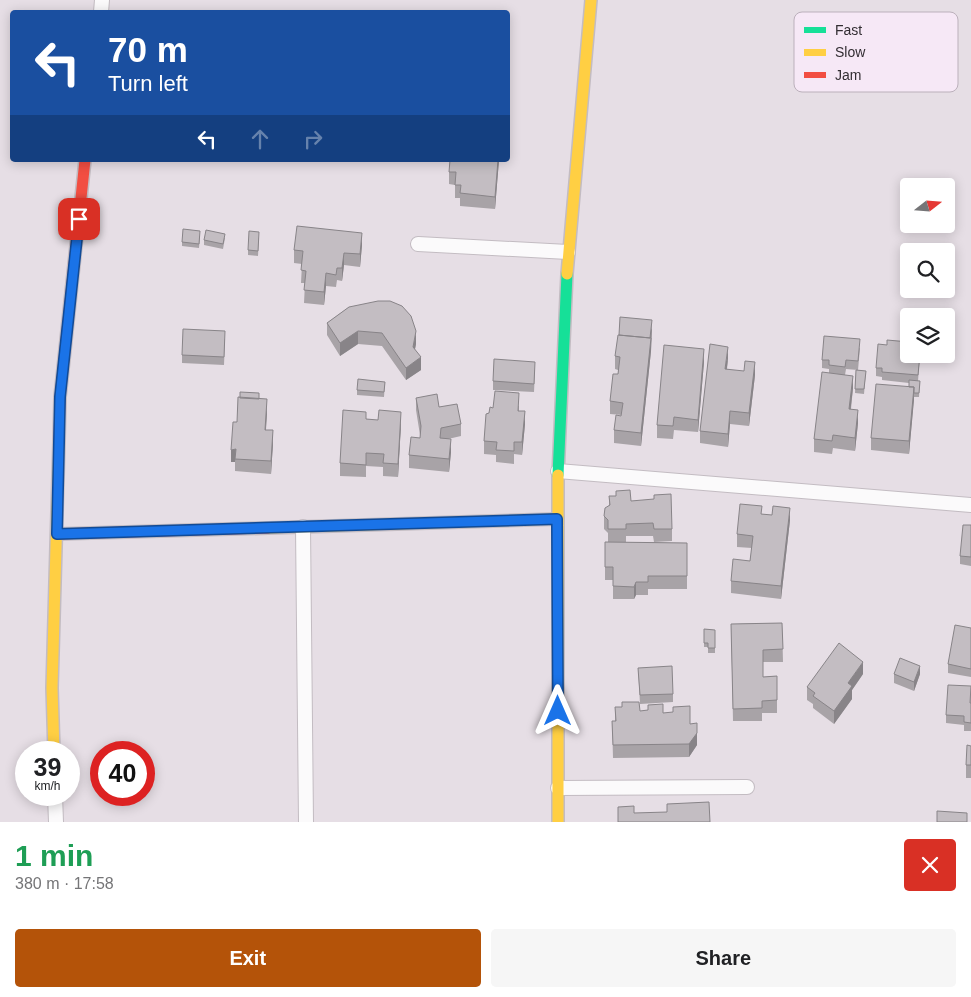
<!DOCTYPE html>
<meta charset="utf-8">
<style>
:root{--surface:#fff;--page:#f6f6f6;--text:#202124;--muted:#757577;--accent:#b45309}
body{margin:0;font-family:Arial,sans-serif;background:var(--page);color:var(--text);height:100vh;display:flex;flex-direction:column;font-size:19px;white-space:nowrap}
*{box-sizing:border-box;margin:0}
p{font-size:16px;color:var(--muted)}
.icon{flex:none;width:28px;height:28px;fill:none;stroke:currentColor;stroke-width:2;stroke-linecap:round;stroke-linejoin:round}
.map{position:relative;height:822px;overflow:hidden}
.panel{display:flex;flex-direction:column;background:var(--surface);flex:1}
.panel>*{flex:none}
.top-card{position:absolute;left:10px;top:10px;width:500px;height:152px;border-radius:5px;box-shadow:0 2px 12px #0003;background:#1a4fa0;color:#fff;overflow:hidden}
.needle{width:32px;rotate:73deg}
.tools{position:absolute;left:900px;top:178px;display:grid;gap:10px}
.tools a{display:grid;place-items:center;width:55px;height:55px;border-radius:5px;background:var(--surface);box-shadow:0 2px 12px #0003;font-size:25px}
.speed{position:absolute;left:15px;top:741px;display:flex;gap:10px;font-size:25px;font-weight:700;text-align:center}
.speed>*{display:grid;place-content:center;width:65px;height:65px;border-radius:50%;background:var(--surface);box-shadow:0 2px 12px #0003;line-height:1}
.speed small{font-size:12px;font-weight:400}
.speed .limit{border:8px solid #d22;background:#fff;color:#111}
.pin{position:absolute;display:grid;place-items:center;width:42px;height:42px;color:#fff;margin:-21px;border-radius:10px;box-shadow:0 2px 8px #0006}
.me{position:absolute;width:55px;margin:-28px;rotate:0deg;stroke-linejoin:round;filter:drop-shadow(0 0 4px #0008)}
.turn{display:flex;align-items:center;gap:18px;height:105px;padding:0 15px;font-size:22px}
.turn .icon{width:65px;height:65px;stroke-width:2.5}
.turn b{display:block;font-size:35px;line-height:42px}
.lanes{display:flex;align-items:center;height:48px;padding:0 15px;background:#0003;justify-content:center;gap:25px;direction:ltr}
.lanes .off{opacity:.35}
.round{display:grid;place-items:center;flex:none;width:52px;height:52px;border-radius:5px;background:var(--page)}
.overview{display:flex;align-items:center;justify-content:space-between;height:85px;padding:0 15px}
h1{font-size:30px;font-weight:800;line-height:38px;color:#1e9e55}
.cta{display:flex;gap:10px;margin-top:auto;padding:10px 15px}
.cta a{flex:1;height:58px;border-radius:5px;background:var(--accent);color:#fff;font-size:20px;font-weight:800;line-height:58px;text-align:center}
.cta a+a{background:var(--page);color:var(--text)}
.map>svg:first-child{display:block}
</style>
<div class="map">
<svg width="971" height="822" viewBox="0 0 971 822">
<rect width="100%" height="100%" fill="#e6dee5"/>
<g fill="none" stroke-linecap="round" stroke-linejoin="round">
<defs>
<path id="street" d="M101 12 102 0
M418 244 568 252
M558 471 971 505
M303 527 306 822
M558 788 747 787
M55 795 56 822"/>
<path id="fast" d="M558 475 567 274"/>
<path id="slow" d="M567 274 591 0
M558 475V822
M268 528 557 519
M54 752 52 688 59 441"/>
<path id="jam" d="M59 441 60 397 85 160
M57 534 268 528"/>
</defs>
<use href="#street" stroke="#c3bcc2" stroke-width="16"/>
<use href="#fast" stroke="#c3bcc2" stroke-width="14"/>
<use href="#slow" stroke="#c3bcc2" stroke-width="14"/>
<use href="#jam" stroke="#c3bcc2" stroke-width="14"/>
<use href="#street" stroke="#fbfafb" stroke-width="14"/>
<use href="#fast" stroke="#16e098" stroke-width="11"/>
<use href="#slow" stroke="#ffcf43" stroke-width="11"/>
<use href="#jam" stroke="#f24e42" stroke-width="11"/>
</g>
<path fill="#a8a3a7" d="M499 160 495 209 460 206V198H455V185L449 184V172Z
M200 236 199 248 182 246V242Z
M259 237 258 256 248 255V250Z
M225 238 223 249 204 245V240Z
M362 245 360 267 344 265 342 281 337 280 336 287 326 286 324 305 304 303 305 283H301L302 264 294 263V250Z
M349 307 416 344 415 349 421 370 406 380 382 346 358 344 340 356 327 335V323Z
M652 329 651 351 641 446 614 443V430L622 415 610 414V401L618 374V370L615 369V356Z
M225 339 224 365 182 363V355Z
M860 348 858 370 846 369 845 375 853 388 851 409 858 423 855 451 833 448 832 454 814 452V439L829 373V369L822 368V360Z
M909 354H920L918 381H920L919 397H914L909 454 871 450V438L909 387V383L882 380V377L876 376V368Z
M728 359 727 369 755 375 749 426 730 424 728 447 700 443V431Z
M704 362 698 432 674 430 673 439 657 438V425Z
M535 370 534 392 493 390V381Z
M856 370 866 371 864 394 855 393Z
M385 382 384 397 357 395V390Z
M416 398 439 407 461 424V436L448 439 451 452 449 472 409 468V455L420 438V435L416 410Z
M259 399 267 412 266 430 273 443 271 474 235 471V462H231L237 422Z
M519 406V411L525 424 522 455 514 454V464L496 462V455L484 454V441L489 413 493 408Z
M366 419 401 424 398 477 383 476V467L366 466V477L340 476V463Z
M609 496 631 501 672 529V541L654 542 653 536H626V542H608V533L604 529V516L609 505Z
M762 514 790 520 781 599 731 593V581L750 561 752 548 737 547V534Z
M971 525V566L960 564V556Z
M605 542 687 543V589H648V595H636L634 599H613V580H605Z
M782 623 783 662H763V677L777 676V713H762V721H733L731 624Z
M971 628V677L948 673V664Z
M704 629 715 630V653H708V647H704Z
M638 668 673 694V702L640 704Z
M863 674 852 690V699L834 724 813 708V704L807 700V687Z
M894 674H920L914 691 894 683Z
M971 686V731H964V725L946 723V715Z
M615 707 640 711 663 713 690 724 697 745 689 757 613 758 612 721H615Z
M971 746V778H966V765Z"/>
<path fill="#888488" d="M498 160H499L495 209V197Z
M362 233V245L360 267V254Z
M344 253V265L342 281V268Z
M326 273V286L324 305V292Z
M652 320 651 351 641 446V433Z
M358 331V344L340 356V343Z
M416 331V344L413 359V347Z
M728 347V359L725 382V369Z
M704 349V362L698 432V420Z
M421 357V370L406 380V368Z
M755 362V375L749 426V413Z
M853 376V388L849 422V409Z
M914 387V400L909 454V441Z
M267 399V412L265 442V430Z
M858 410V423L855 451V438Z
M525 411V424L522 455V442Z
M730 411V424L728 447V434Z
M401 412V424L398 477V464Z
M273 430V443L271 474V461Z
M451 439V452L449 472V459Z
M236 449 235 462H231V450Z
M790 508V520L781 599V586Z
M636 582V595L634 599V587Z
M863 662V674L852 690V699L834 724V711L848 683Z
M920 666V674L914 691V682Z
M697 733V745L689 757V744Z"/>
<path fill="#c3bdc2" stroke="#888488" d="M450 160H498L495 197 460 193 461 185H455L456 172H449Z
M297 226 362 233 360 254 344 253 342 268H337L336 275 326 273 324 292 304 290 306 271 301 270 303 251 294 250Z
M183 229 200 231 199 244 182 242Z
M206 230 225 234 223 244 204 240Z
M249 231 259 232 258 251 248 250Z
M378 301H390L402 306 411 316 416 331 413 347 421 357 406 368 382 333 358 331 340 343 327 323 349 307Z
M620 317 652 320 650 338 619 335Z
M183 329 225 331 224 357 182 355Z
M618 335 651 338 641 433 614 430 616 415 621 416 623 403 610 401 613 374H618L620 357 615 356Z
M824 336 860 339 858 361 846 360 845 367 829 365V360H822Z
M887 340 909 342V354H920L918 375 882 372V368H876L878 344 887 345Z
M710 344 728 347 725 369 744 371 745 361 755 362 749 413 730 411 728 434 700 431Z
M664 345 704 349 698 420 674 417 673 426 657 425Z
M494 359 535 362 534 384 493 381Z
M856 370 866 371 864 389H855Z
M822 372 853 376 849 409 858 410 855 438 833 435 832 441 814 439Z
M358 379 385 382 384 392 357 390Z
M909 380 920 381 919 393H914V387H909Z
M876 384 914 387 909 441 871 438Z
M495 391 519 393 518 411H525L522 442H514V451L496 450 497 442 484 441 486 414 489 413 490 407 493 408Z
M240 392 259 393V399L240 398Z
M437 394 439 407 457 404 461 424 441 428 440 438 451 439 449 459 409 455 411 437 420 438 421 426 416 398Z
M238 397 267 399 265 430H273L271 461 235 459 236 449 231 450 233 422H237Z
M343 410 366 412V419L378 420 379 410 401 412 398 464 383 463 384 454 366 453V465L340 463Z
M630 490 631 501 654 499V495L671 494 672 529H654L653 523 626 524V529H608V520L604 516 605 508 610 505 609 496H616V491Z
M740 504 762 506 761 514 772 515 773 506 790 508 781 586 731 581 733 559 750 561 753 536 737 534Z
M963 525H971V557L960 556Z
M605 542 687 543V576H648V582H636L634 587 613 586V567H605Z
M782 623 783 649 763 650V677L777 676V700L762 701V708L733 709 731 624Z
M955 625 971 628V669L948 664Z
M704 629 715 630V648H708V643H704Z
M839 643 863 662 848 683 852 686 834 711 813 696 815 693 807 687Z
M900 658 920 666 914 682 894 674Z
M672 666 673 694 640 695 638 668Z
M948 685 971 686 970 703H971V723L964 722V716L946 715Z
M622 702H639L640 711 648 710V705L663 704V713L673 712V707L690 706V724L697 723V733L689 744 613 745 612 721H616L615 707H622Z
M967 745 971 746V765H966Z
M709 802 710 822H618V807L634 806V813L667 812V804Z
M937 811 967 813V822H937Z"/>
<g fill="none" stroke-linecap="round" stroke-linejoin="round">
<defs>
<path id="route" d="M79 219 60 397 57 534 557 519 558 711"/>
</defs>
<use href="#route" stroke="#114b97" stroke-width="12"/>
<use href="#route" stroke="#1a73e8" stroke-width="9"/>
</g>
<rect x="794" y="12" width="164" height="80" rx="8" fill="#f6e8f6" stroke="#bbb0bb" stroke-width="1"/>
<rect x="804" y="27" width="22" height="6" fill="#16e098"/>
<rect x="804" y="49" width="22" height="7" fill="#ffcf43"/>
<rect x="804" y="72" width="22" height="6" fill="#f24e42"/>
<g font-size="14" fill="#322d32">
<text x="835" y="35">Fast</text>
<text x="835" y="57">Slow</text>
<text x="835" y="80">Jam</text>
</g>
</svg>
<div class="tools">
<a><svg class="needle" viewBox="-14 -14 28 28"><path d="M0-13l5 13h-10z" fill="#e53935"/><path d="M0 13l5-13h-10z" fill="#757577"/></svg></a>
<a><svg class="icon" aria-label="search" viewBox="0 0 24 24"><circle cx="10" cy="10" r="6"/><path d="M15 15l6 6"/></svg></a>
<a><svg class="icon" aria-label="layers" viewBox="0 0 24 24"><path d="M12 4l9 5-9 5-9-5zM3 14l9 5 9-5"/></svg></a>
</div>
<div class="speed"><div>39<small>km/h</small></div><div class="limit">40</div></div>
<div class="pin" style="left:79px;top:219px;background:#d93025"><svg class="icon" aria-label="arrive" viewBox="0 0 24 24"><path d="M6 21V4h12l-3 4 3 4H6"/></svg></div>
<svg class="me" style="left:558px;top:711px" viewBox="-20 -20 40 40"><path d="M0-17L14 15 0 8-14 15z" fill="#1a73e8" stroke="#fff" stroke-width="4"/></svg>
<div class="top-card">
<div class="turn"><svg class="icon" aria-label="left" viewBox="0 0 24 24"><path d="M17 20v-9H6M10 6l-5 5 5 5"/></svg><div><b>70 m</b>Turn left</div></div>
<div class="lanes"><svg class="icon" aria-label="left" viewBox="0 0 24 24"><path d="M17 20v-9H6M10 6l-5 5 5 5"/></svg><svg class="icon off" aria-label="ahead" viewBox="0 0 24 24"><path d="M12 20V5M6 11l6-6 6 6"/></svg><svg class="icon off" aria-label="right" viewBox="0 0 24 24"><path d="M7 20v-9h11M14 6l5 5-5 5"/></svg></div>
</div>
</div>
<section class="panel">
<div class="overview"><div><h1>1 min</h1><p>380 m · 17:58</p></div><a class="round" style="background:#d93025;color:#fff"><svg class="icon" aria-label="close" viewBox="0 0 24 24"><path d="M6 6l12 12M18 6L6 18"/></svg></a></div>
<div class="cta"><a>Exit</a><a>Share</a></div>
</section>
